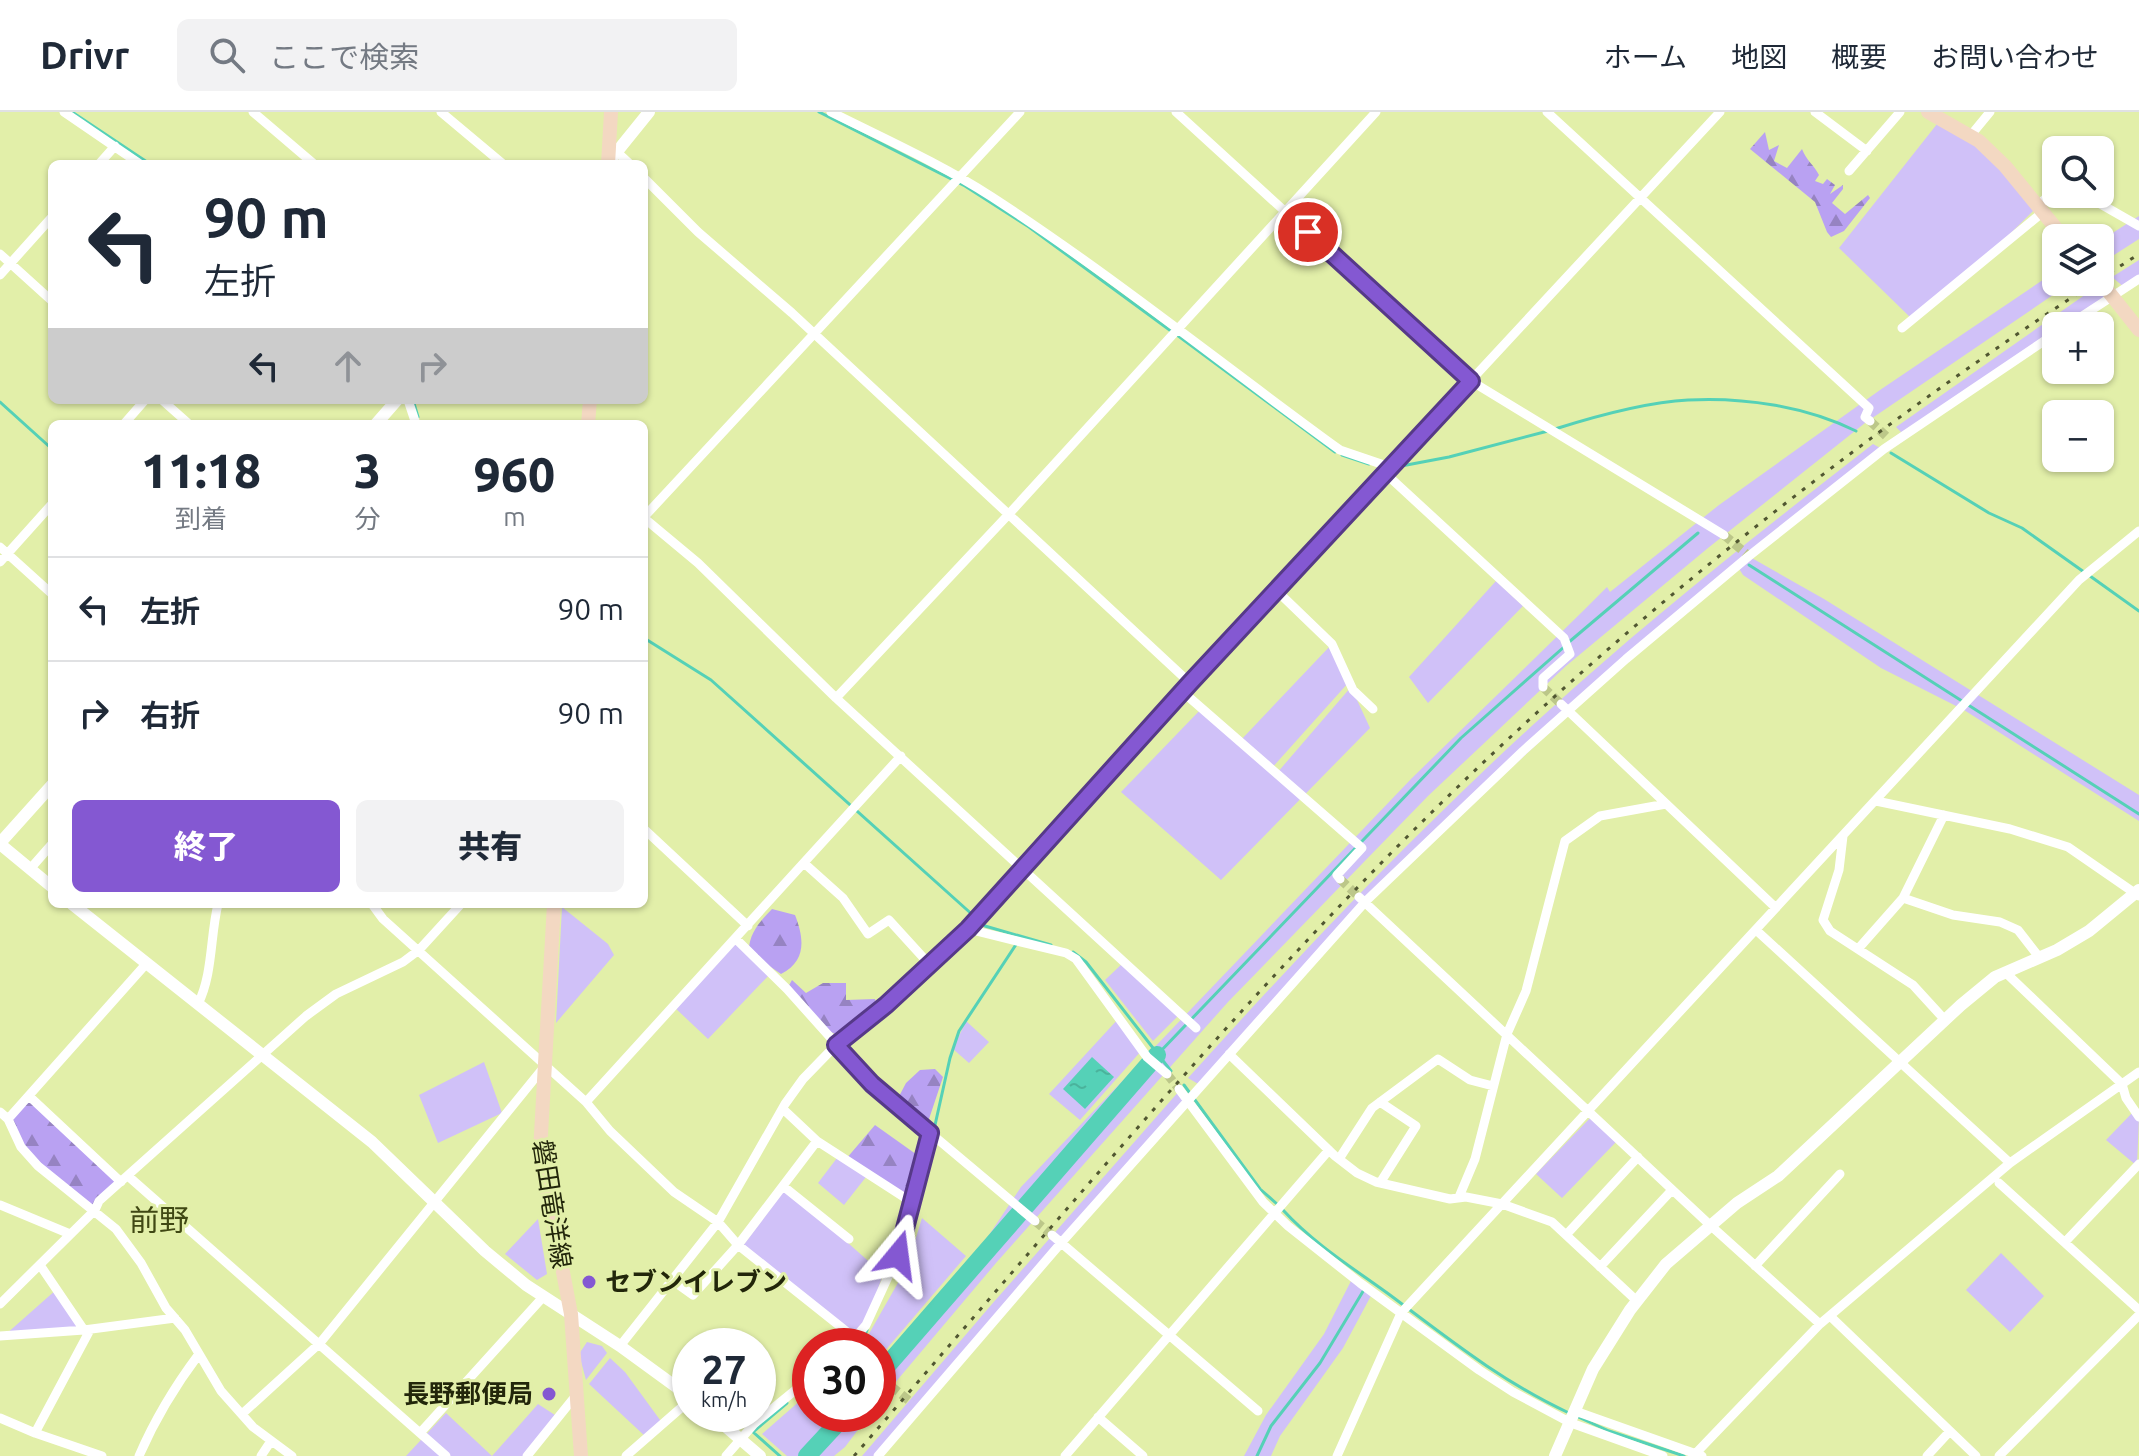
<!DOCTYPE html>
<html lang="ja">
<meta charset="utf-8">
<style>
:root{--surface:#fff;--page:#f2f2f3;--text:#1f2937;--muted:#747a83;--line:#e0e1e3;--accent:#8458d2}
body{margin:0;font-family:Ubuntu,"Noto Sans JP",sans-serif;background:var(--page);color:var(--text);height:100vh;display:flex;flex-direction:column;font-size:30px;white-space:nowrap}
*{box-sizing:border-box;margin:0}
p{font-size:26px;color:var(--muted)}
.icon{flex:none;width:44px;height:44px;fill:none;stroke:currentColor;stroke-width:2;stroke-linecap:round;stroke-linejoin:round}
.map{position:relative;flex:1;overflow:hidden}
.details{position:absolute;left:48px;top:308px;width:600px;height:488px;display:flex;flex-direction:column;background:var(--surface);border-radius:12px;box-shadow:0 2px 6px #0004}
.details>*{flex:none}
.banner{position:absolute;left:48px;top:48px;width:600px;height:244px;border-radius:12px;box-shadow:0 2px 6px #0004;background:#fff;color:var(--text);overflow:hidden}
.tools{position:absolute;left:2042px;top:24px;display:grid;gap:16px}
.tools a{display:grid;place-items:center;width:72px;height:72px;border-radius:12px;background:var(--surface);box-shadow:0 2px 6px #0004;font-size:40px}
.speed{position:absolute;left:672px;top:1216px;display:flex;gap:16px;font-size:40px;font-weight:700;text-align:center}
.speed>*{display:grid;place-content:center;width:104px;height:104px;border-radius:50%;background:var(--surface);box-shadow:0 2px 6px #0004;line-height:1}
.speed small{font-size:20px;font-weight:400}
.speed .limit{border:12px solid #d22;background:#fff;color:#111}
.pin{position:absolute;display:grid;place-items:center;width:68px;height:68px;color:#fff;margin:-34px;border:4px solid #fff;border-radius:50%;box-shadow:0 2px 8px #0007}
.me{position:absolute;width:88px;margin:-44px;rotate:16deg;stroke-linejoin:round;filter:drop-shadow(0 0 6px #0008)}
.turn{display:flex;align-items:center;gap:28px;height:168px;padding:0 24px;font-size:36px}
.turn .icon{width:104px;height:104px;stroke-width:2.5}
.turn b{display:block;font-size:56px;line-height:68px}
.lanes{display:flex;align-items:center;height:76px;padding:0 24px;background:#0003;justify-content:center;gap:40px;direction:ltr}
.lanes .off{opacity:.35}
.eta{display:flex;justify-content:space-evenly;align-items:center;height:136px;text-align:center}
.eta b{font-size:48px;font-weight:800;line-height:56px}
.button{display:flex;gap:16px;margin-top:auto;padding:16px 24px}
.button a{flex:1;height:92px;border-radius:12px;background:var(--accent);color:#fff;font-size:32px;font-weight:800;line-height:92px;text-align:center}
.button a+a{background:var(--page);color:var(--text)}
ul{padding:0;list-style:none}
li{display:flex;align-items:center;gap:24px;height:104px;padding:0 24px;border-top:2px solid var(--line)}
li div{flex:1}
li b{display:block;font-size:30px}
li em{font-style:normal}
header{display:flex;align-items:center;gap:48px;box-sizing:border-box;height:112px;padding:0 40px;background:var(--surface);border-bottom:2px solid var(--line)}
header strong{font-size:38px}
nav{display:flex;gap:44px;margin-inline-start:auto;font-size:28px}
.search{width:560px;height:72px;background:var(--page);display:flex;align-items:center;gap:20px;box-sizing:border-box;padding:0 28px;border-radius:12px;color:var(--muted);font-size:30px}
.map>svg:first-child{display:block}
</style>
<header>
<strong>Drivr</strong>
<div class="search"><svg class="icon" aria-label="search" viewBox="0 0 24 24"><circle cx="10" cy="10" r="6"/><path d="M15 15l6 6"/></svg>ここで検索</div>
<nav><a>ホーム</a><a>地図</a><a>概要</a><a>お問い合わせ</a></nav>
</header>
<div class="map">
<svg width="2139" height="1344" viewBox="0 0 2139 1344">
<defs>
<pattern id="forest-firs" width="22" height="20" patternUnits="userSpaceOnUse" patternTransform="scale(2)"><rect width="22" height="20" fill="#b9a1f2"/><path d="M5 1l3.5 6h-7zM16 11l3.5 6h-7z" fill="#9683c2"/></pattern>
<pattern id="water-ripples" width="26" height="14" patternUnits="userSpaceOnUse" patternTransform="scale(2)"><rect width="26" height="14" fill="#55d1b7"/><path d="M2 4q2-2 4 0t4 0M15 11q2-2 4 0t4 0" fill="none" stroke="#4ab39c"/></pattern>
</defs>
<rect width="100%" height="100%" fill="#e2efa9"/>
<path fill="#d0c1f8" d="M1941 7 1979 29 2038 94 1979 153 1912 207 1839 136Z
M2139 104V127L2100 152V129Z
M2139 148V167L2125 176 2112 165Z
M2056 159V170H2072L1865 311 1708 436 1566 554 1428 684 1228 890 996 1151 878 1291V1251L983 1132 1021 1075 1411 667 1583 499 1607 475 1610 480 1719 393 1880 278Z
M2099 173 2109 186 2067 214H2056V221L1903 322 1896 315Z
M1873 332 1882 337 1750 445 1824 487 2139 683V709L1964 598 1881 556 1743 463 1738 455 1680 501 1366 789 1200 973 1188 966C1302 840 1419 716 1545 602 1650 506 1761 419 1873 332Z
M1496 469 1523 494 1428 591 1409 565Z
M1332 532 1349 570 1271 657 1277 661 1351 575 1370 616 1221 768 1121 680 1202 596 1240 629Z
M562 795 608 832 614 843 556 911Z
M736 827 771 861 708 927 673 894Z
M1124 850 1180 902 1153 929 1105 868Z
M1119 906 1142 938 1080 1008 1049 982Z
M966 909 989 930 969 951 953 937Z
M484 950 502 1001 438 1031 419 983Z
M1180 978 1187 987 874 1344H862L992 1192Z
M2133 1000 2139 1005 2137 1054 2106 1028Z
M1593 1003 1616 1030 1562 1086 1536 1062Z
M837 1046 866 1065 844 1093 818 1071Z
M786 1076 883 1162 866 1213 857 1225 742 1135Z
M922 1106 966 1144 878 1247V1234H862L907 1155Z
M538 1107 547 1162 537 1168 505 1142Z
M2001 1141 2044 1184 2010 1220 1966 1178Z
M1353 1165 1373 1180 1343 1236 1280 1324 1271 1344H1244L1266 1303 1324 1222Z
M57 1177 84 1218 5 1223Z
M587 1230 602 1234 607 1241 586 1268 579 1242Z
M610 1246 625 1260 663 1312 647 1326 589 1272Z
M810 1280V1302H870L845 1335 834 1344H787L762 1322Z
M538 1292 558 1305 526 1344H406L446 1301 492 1344Z"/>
<path fill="url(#forest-firs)" d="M1765 20 1769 38 1779 33 1774 49 1787 56 1802 37C1806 48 1814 53 1819 63L1815 69 1823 72 1827 67 1835 73 1830 82 1843 73V77L1832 91 1845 102 1868 83 1870 86 1844 119 1831 125 1827 120 1815 90 1750 37Z
M772 797 795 803C804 826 807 849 781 862L749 840C748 822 761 808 772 797Z
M792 868 806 881 823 871H846V888L875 887 877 895 839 924 821 915 787 877Z
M935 957 943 965 928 1010 905 1000 895 992 906 971 920 958Z
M29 984 121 1070 95 1098 38 1054 8 1007Z
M875 1013 920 1045 910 1089 846 1047Z"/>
<path fill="url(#water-ripples)" d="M1092 945 1114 965 1085 997 1063 977Z"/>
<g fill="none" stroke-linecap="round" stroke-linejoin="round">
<path stroke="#55d1b7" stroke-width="3" d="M72 0 150 52
M819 0 965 74 1029 115 1171 219
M1177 223 1335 340
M413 288 418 305
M0 290 52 337
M1555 317C1593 305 1649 290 1688 288 1743 285 1805 294 1856 319
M1891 341 1989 401 2022 416 2084 460
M1342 343 1369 352
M1396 355 1449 345 1548 319
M1749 453 2139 702
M2090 464 2139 499
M644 526 711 568 985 814 1051 833
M1569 530 1698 421
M1073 840 1086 850 1171 959
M1157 943 1461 626 1564 535
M1184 973 1260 1077 1277 1092
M933 1022 950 946 959 919 1017 831
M1283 1098C1315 1133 1356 1158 1394 1186 1450 1228 1504 1271 1569 1301
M901 1146 916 1092
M860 1233 867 1218
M1576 1304 1609 1319 1684 1344
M780 1344 753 1320 787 1291
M1257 1344 1271 1314 1320 1251 1365 1176"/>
<path stroke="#55d1b7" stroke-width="18" d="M878 1264 1157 943
M807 1344 846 1302"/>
<path stroke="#bcc789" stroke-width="9" stroke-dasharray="9 4.5" stroke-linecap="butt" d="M1870 309 1886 324
M1724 423 1749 444
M1543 575 1561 592
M1340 767 1359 785
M1167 962 1179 977
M1035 1109 1052 1123
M891 1274 912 1291"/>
<path stroke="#fff" stroke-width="9" d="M64 0 140 52
M253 0 314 52
M441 0 503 52
M831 0C885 27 941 52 992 85 1112 163 1224 254 1340 338L1390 355
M1176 0 1471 269 1724 423
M1547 0 1869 296 1865 305 1870 309
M1815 0 1867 39
M1971 23 1990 0
M617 40 630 52
M99 52 115 34
M1849 59 1900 0
M644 66 698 120 792 201 1190 571
M2083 82 2139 114
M2038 94 2056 76
M0 142 52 189
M0 163 52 105
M2067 214 2139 167
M1902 216 2043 100
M162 288 189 312
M408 288 416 312
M124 312 145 288
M1385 361 1564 526 1570 542 1543 566V575
M644 405 1020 0
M644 406 698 451 836 586 1196 916
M0 435 52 482
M0 450 52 392
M1276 478 1332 532 1353 578 1373 597
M1183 580 1362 736 1337 763 1340 767
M836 586 1008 403 1376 0
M1561 592 1776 796
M1876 689 2010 717 2068 735 2139 784
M644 717 748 814
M1843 724 1839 758 1823 808 1830 819 1913 873 1945 908
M804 751 843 786 868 822 889 808 930 853
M30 757 52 732
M1359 785 1710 1113 1820 1212
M1903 786 1953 803 2000 810 2018 818 2039 845
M372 792 383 807 586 990 610 1019 674 1080 718 1110 738 1133 851 1223 858 1234
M968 817 1066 841 1076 847 1147 945 1167 962
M1756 818 2010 1051
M736 827 787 877 872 972 1035 1109
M1858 837 1903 786 1944 703
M2005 860 2122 972 2126 986 2139 1005
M198 892C213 862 210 825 218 792
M1229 942 1335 1044 1357 1061 1376 1070 1450 1087 1466 1085 1502 1092 1552 1110 1637 1189
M1179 977 1263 1090 1288 1114 1360 1171 1479 1258 1513 1280 1571 1311 1663 1344
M29 984 121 1070
M586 990 901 644
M783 997 817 1029 913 1091
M0 1000 8 1007 21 1035 38 1054 116 1117 141 1151 166 1196 185 1218 221 1279 253 1315 292 1344
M8 1007 146 852
M1339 1047 1372 996 1438 947 1470 968 1493 974
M128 1064 446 1344
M1380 1071 1416 1014 1380 990
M1999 1071 2139 1198
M783 1074 849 1127
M1459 1085 1475 1047 1507 922 1526 879 1565 729 1600 704 1666 692
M0 1093 70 1122
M1052 1123 1258 1299
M1566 1123 1638 1045
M2065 1130 2139 1052
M40 1153 84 1218
M1755 1154 1840 1062
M1600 1155 1672 1078
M672 1168 693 1183 738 1133 817 1029
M0 1192 95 1098 99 1089 306 904 336 882 403 850 419 838 461 792
M1830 1204 1976 1344
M0 1224 84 1218 175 1206
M620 1234 718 1110 785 992 803 967 836 933 886 893 968 817 1190 571 1720 0
M848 1234 866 1213 898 1143 930 1021
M878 1263 891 1274
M1575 1299 1702 1344
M242 1302 320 1231 544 955
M1098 1305 1143 1344
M0 1306 35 1321 102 1344
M35 1321 90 1218
M420 1321 544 1184
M1696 1341 1820 1212 2010 1051 2139 960
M139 1344C155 1307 175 1274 199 1242
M261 1344 271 1329
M527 1344 577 1282
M626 1344 690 1288
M726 1344 754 1312 810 1266
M878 1344 1061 1131 1366 789 1523 639 1626 547 1749 444 1884 337 2056 221
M1065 1344 1329 1038
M1337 1344 1401 1201 2079 468 2139 419
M1927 1344 1950 1319
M1999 1344 2139 1203"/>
<path stroke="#fff" stroke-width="12" d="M607 52 649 0
M376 312 397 288
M0 731 52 673
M0 732 52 775
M72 792 372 1030 485 1139 526 1173 620 1234 690 1285
M711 1302 760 1344
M1555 1344 1593 1257 1630 1198 1666 1152 1737 1091 1778 1064 1961 893 1995 865 2057 838 2089 819 2139 778"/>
<path stroke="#f3d8c2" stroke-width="14" d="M1928 0 1979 29 2005 54 2064 126
M608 52 611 0
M2104 174 2139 218
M588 312 590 288
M554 792 540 1040 571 1202 581 1344"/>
<path stroke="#515731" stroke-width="3" stroke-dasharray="4 8" stroke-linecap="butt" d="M2100 167 2139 142
M854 1344C1031 1140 1204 931 1393 739 1605 524 1844 335 2095 170"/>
</g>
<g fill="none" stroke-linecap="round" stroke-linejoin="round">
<defs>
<path id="route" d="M898 1143 930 1021 872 972 836 933 886 893 968 817 1190 571 1471 269 1308 120"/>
</defs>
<use href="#route" stroke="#563988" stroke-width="20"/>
<use href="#route" stroke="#8458d2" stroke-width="14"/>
</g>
<g fill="#8458d2" stroke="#e2efa9" stroke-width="3">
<circle cx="589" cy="1170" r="8"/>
<circle cx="549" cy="1282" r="8"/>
</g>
<g text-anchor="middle" stroke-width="6" stroke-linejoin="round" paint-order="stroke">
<g font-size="26" fill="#22260a" stroke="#e2efa9">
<text transform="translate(552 1092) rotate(81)" y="9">磐田竜洋線</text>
</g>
<g font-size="26" font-weight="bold" fill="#22260a" stroke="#e2efa9" text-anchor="start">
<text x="605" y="1179">セブンイレブン</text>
<text x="533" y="1291" text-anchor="end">長野郵便局</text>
</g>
<g font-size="30" fill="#404814" stroke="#e2efa9">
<text x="159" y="1119">前野</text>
</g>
</g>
</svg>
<div class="tools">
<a><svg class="icon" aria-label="search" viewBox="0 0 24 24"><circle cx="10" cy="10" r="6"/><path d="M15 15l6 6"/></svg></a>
<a><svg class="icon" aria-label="layers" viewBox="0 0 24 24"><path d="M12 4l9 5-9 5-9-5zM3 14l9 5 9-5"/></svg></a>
<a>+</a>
<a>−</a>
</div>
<div class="speed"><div>27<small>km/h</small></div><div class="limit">30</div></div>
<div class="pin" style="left:1308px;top:120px;background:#d93025"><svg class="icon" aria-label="arrive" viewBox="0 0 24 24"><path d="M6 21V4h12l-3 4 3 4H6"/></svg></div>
<svg class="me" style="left:898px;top:1143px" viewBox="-20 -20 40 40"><path d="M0-17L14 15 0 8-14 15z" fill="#8458d2" stroke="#fff" stroke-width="4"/></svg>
<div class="banner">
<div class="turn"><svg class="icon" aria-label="left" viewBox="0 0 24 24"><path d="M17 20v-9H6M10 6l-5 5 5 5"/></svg><div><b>90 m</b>左折</div></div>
<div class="lanes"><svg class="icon" aria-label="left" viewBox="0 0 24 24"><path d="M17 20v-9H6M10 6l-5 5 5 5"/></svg><svg class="icon off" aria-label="ahead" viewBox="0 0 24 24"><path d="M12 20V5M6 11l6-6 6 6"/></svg><svg class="icon off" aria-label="right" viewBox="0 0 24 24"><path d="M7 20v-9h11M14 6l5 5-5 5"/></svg></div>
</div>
<section class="details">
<div class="eta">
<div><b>11:18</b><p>到着</p></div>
<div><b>3</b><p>分</p></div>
<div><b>960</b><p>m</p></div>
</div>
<ul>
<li><svg class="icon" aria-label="left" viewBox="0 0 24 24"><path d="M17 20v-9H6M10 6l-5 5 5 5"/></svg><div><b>左折</b></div><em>90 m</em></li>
<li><svg class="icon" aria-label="right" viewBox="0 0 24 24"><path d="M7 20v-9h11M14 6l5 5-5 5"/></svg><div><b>右折</b></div><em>90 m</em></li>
</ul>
<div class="button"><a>終了</a><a>共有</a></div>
</section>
</div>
